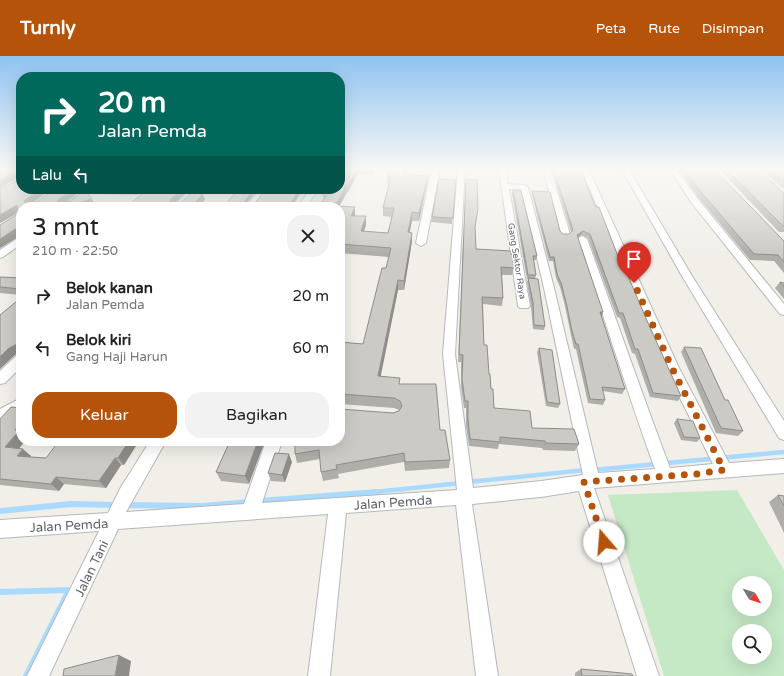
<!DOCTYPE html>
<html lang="id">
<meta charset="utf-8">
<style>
:root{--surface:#fff;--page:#f2f2f2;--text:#222;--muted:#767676;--accent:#b45309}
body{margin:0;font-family:"Varela Round",sans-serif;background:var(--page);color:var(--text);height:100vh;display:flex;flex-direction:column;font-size:15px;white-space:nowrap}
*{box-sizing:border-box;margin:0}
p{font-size:13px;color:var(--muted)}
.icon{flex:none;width:22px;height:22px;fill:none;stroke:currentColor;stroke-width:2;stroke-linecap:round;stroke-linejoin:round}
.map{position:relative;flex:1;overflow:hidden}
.panel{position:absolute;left:16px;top:146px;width:329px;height:244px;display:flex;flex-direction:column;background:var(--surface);border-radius:16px;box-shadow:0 4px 16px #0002}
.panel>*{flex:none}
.top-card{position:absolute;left:16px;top:16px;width:329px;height:122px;border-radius:16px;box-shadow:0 4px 16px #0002;background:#00695c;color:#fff;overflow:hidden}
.needle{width:26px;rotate:129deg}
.buttons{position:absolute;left:732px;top:520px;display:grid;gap:8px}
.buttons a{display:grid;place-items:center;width:40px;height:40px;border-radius:50%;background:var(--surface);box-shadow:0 4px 16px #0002;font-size:20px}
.pin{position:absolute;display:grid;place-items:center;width:34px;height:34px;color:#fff;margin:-41px -17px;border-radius:50% 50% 50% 0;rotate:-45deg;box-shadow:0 0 4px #0007}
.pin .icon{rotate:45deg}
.me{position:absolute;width:44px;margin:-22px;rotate:342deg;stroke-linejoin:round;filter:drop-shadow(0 0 3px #0008)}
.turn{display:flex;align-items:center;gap:14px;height:84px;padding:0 16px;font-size:18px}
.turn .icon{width:52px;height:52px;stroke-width:2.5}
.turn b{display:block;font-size:28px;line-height:34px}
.then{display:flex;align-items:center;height:38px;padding:0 16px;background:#0003;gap:8px;font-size:15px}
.round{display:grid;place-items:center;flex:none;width:42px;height:42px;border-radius:16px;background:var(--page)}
.headline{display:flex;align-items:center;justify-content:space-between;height:68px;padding:0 16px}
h1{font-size:24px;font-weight:600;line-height:30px}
.action{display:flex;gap:8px;margin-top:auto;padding:8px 16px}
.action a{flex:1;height:46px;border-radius:16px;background:var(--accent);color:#fff;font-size:16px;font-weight:600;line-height:46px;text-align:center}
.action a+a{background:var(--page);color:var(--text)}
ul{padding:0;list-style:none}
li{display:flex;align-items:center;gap:12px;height:52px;padding:0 16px}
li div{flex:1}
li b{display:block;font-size:15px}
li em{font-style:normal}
header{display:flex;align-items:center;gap:24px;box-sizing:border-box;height:56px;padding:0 20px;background:var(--accent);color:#fff}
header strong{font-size:19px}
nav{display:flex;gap:22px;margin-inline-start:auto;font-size:14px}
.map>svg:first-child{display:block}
</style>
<header>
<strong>Turnly</strong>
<nav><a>Peta</a><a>Rute</a><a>Disimpan</a></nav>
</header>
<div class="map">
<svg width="784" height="620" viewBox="0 0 784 620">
<rect width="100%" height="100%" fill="#f1efe8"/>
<path fill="#c5e8c5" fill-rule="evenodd" d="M737 434 784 514V620H664L608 439ZM739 527H765V553H739ZM739 575H765V601H739Z"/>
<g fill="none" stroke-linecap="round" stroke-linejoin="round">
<path stroke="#aadaff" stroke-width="4.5" d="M593 414 784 396
M468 426 586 414
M365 437 461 427"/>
<path stroke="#aadaff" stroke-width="6" d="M259 445 378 436
M125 449 203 450 250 446
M0 455 71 448 116 449
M0 536 69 534 26 620"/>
<defs>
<path id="minor" d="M432 112H440L426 187 421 190 416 187Z
M458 112H465L455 298 473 432 541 425 583 419 544 232 521 133H509L530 250 528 252H520L518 250 499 112H506L508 128 524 129 528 131 554 232 598 417 655 413C627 337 604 259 577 183L582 180 587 183C615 259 641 336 670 412L713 408 665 312 581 112H588L679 312 729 407 784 403V417L594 432 659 620H637L579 435 541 441 472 448 498 620H476L456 449 346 457 330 620H308L328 458 118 473 49 620H27L99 475 0 482V464L108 457 121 431 150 385H166L126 456 244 448 266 385H282L262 447 457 434 443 298Z
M543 112H550L570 178 568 180H562L560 178Z
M621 112H628L692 220 784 365V384L779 382 682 220Z
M669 112H675L697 142 784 248V259L780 258 691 146Z
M763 121 784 122V126L766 125 762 123Z
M85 133H94L71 151H62Z
M192 133H201L182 151H173Z
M260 133H268L254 151H246Z
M310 133H318L306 151H298Z
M21 180V188L3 201 0 202V194Z
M21 298V311L5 327 0 328V315L16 300Z
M21 342V354L0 366V353Z"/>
</defs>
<use href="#minor" stroke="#b5b8bc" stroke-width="2"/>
<use href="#minor" fill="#fff" fill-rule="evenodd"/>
</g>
<path fill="#afaea9" d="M21 112 33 146H36L83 133 66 146 95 149 87 151H21V187L18 182V181L0 192 18 158V157L0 167V133L18 124V122L0 115Z
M340 112H375L372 119 357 118 348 136H347L339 150 355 160 366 169 364 175 388 177 392 161 383 160V152L389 127H387V119H406L427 128 419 165H412L409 176 412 177V185L404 234H398L380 320 399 328 440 374 450 404 449 412 405 415 404 406 338 418 339 422 323 425 321 416 320 403 297 407 295 398 399 355V354L394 352 340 348V286L363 288 386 212 389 201 340 197V151H323L322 146 324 144 323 140 340 133Z
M551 112H580L593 145 681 340 678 345 650 341 635 298 632 297 620 262 617 261 588 182 581 179 578 182 601 260 625 333 622 338 603 335 605 344 603 349 588 347 576 293H574L571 279 565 250 560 231 556 222 553 205H549L532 139V135L560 175 563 178H569L571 176Z
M677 112H713L784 185V217L774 205 750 204 698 141Z
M718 112H756L784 137V176H779Z
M759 112H784V133Z
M466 123 475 171 476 193 514 212 512 219H502L503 242 502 250 483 248 484 289 494 352 532 372 579 388 575 395 543 394 542 392 499 388 498 393 469 390 466 370V352H464L461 331V306H458Z
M456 124 452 168 431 166 432 161Z
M88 133H143L136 139 90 138Z
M513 134 537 200 536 204H533L536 219 535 223 545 270 544 274 533 273 531 250 527 226 528 223H527L512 138Z
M0 221 21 222V295L15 299 17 245 21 239 0 237Z
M780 226 784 227V243L775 232Z
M684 291 725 344 743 375 738 380 716 377 681 296Z
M539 292 560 348 558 352 546 350 537 296Z
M20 352 21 385H25L19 392 31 400V401L46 402 139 385 124 409H121L106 432 64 428 59 435 0 429V363Z
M677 363 700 382 697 386 681 384 674 367Z
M230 385 249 428 221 425 216 416Z
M292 406 285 426 271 425 268 417Z
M778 439 784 440V477L769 446Z
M581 613 633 620H575V617Z"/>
<path fill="#8f8d8a" d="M357 112V118L348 136V130Z
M372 112H375L372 119 371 113Z
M406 112H409L403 126V118Z
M14 116 17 122 0 132V125Z
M428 120 427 128 419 165V157Z
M346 129 347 136 339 151H337V147Z
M41 133H52L28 150 24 146 25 144Z
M73 133H83L61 150 58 146V144Z
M134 133H143L136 139 133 134Z
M182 133H190L172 150 170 144Z
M254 133H258L245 150V151L244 146Z
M300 133H303L292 151H288Z
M203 138 205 144 198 151H191Z
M92 143 95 149 87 151H63Z
M17 149 21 155 0 167V159Z
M355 151V160H351Z
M412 156V165L408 185V176Z
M366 160V169L361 184V175Z
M17 172 21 179 0 192V183Z
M583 175 581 179 576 183 577 179Z
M412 177V185L404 234V225Z
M398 224V234L379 329 378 320Z
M600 256H603L602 260 598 261Z
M19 287 21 289V295L15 299 0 313V301L9 292Z
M21 367V385H25L14 399 5 391 15 374Z
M129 385H139L124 409 118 402Z
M258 385H265L249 428 245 420Z
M23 393 31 400 26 407 17 400Z
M289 398 292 406 285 426 282 419Z
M115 402 121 409 106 432 99 425Z
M56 421 64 428 59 435 51 428Z
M119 599 131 605 129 620H115Z"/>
<path fill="#cccac5" stroke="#8f8d8a" d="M7 112H21V133H41L25 144 24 146H36L56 133H73L58 144V146H69L85 134 92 143 63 151H21V183L18 182 17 172 0 183V169L18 158 17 149 0 159V133L18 124 19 116H14L0 125V115Z
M340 112H372L371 113 357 112 348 130 346 129 337 147 322 146 326 140H323L327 133H340Z
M389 112H406L403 118 428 120 419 157 412 156 408 176 412 177 404 225 398 224 378 320 400 322 399 328H436L440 374H445L450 404 405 406 404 397 336 409 337 413 321 416 319 394 295 398V385H340V353L393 357 399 355 402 350 400 345 394 342 340 338V286L363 288 382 212H386L391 192 340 188V151H334V150L355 151 351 160H366L361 175 388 177 394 152H383L391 120 387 119Z
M553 112H580L593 145 596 151H599L621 208H623L648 267 681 340 653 337 638 293H635L623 257H619L590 178 583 175 577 179 603 256H600L625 333 602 331 605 344 590 343 578 288H576L572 275 566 246 561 227 557 218 554 201H550L532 135 550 136 560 175 563 178H569L573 174Z
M683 112H713L784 185V206L778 199 754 198 701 136Z
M725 112H756L784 137V170H783Z
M768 112H784V125Z
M439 123 456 124 453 162 432 161Z
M466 123 477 124 478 153 475 171 476 193 511 195 514 212 501 211 503 242 482 241 484 289H487L489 318H490L491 333H493L494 352 530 355 532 372 574 373 579 388 546 387 545 385 500 381V386L470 383 468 363V345H465L462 323 463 299 459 298Z
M112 133H134L133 134Z
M147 133H182L170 144 171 147H180L191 137 203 138 191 151H127Z
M239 133H254L244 146V148H254L266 133H300L288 151H223Z
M513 134 521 135 537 200H533L536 219H528Z
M0 221 21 222V233L0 231Z
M528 222 538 223 545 270 534 269 533 246Z
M780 226 784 227V231Z
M21 239V287H19L9 292 0 301V259L17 245 18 242Z
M684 291 701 292 725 344H728L743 375 721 372Z
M539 292 552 294 560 348 547 346Z
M21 350V367L15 374H20L5 391 23 393 17 400 46 402 59 385H129L118 402H115L99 425 56 421 51 428 0 423V363L11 351 20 352Z
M677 363 693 365 700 382 684 381Z
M230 385H258L245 420 216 416Z
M275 397 289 398 282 419 268 417Z
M778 439 784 440V450Z
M119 599 115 620H63L64 613Z
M581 613 632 618 633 620H582Z"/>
<linearGradient id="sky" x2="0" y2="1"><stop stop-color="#8fc3f1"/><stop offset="0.57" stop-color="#f9f8f5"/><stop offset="1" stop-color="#f9f8f5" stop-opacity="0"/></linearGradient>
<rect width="784" height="198" fill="url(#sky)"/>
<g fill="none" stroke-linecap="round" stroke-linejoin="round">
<path stroke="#b45309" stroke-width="7" stroke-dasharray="0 12.6" d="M604 486 584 426 696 418 724 414 672 312 634 227"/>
</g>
<g text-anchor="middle" stroke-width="3" stroke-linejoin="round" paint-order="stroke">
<g font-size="9" fill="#5f6368" stroke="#fff">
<text transform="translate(517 205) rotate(81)" y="3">Gang Sektor Raya</text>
</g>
<g font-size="13" fill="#5f6368" stroke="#fff">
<text transform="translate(393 446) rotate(-4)" y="5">Jalan Pemda</text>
<text transform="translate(69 469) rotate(-3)" y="5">Jalan Pemda</text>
<text transform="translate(91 512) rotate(-64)" y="5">Jalan Tani</text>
</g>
</g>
</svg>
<div class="buttons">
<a><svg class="needle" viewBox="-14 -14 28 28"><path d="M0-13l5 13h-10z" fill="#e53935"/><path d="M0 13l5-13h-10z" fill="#767676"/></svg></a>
<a><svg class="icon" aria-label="search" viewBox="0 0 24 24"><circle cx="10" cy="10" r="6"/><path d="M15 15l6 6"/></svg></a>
</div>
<div class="pin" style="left:634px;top:227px;background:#d93025"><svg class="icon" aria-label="arrive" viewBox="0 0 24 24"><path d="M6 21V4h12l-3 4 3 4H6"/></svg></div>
<svg class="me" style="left:604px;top:486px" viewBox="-20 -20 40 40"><circle r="19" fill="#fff"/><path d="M0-13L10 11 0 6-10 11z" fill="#b45309"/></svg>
<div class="top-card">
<div class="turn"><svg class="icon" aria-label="right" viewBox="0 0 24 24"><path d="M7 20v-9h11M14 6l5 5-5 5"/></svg><div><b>20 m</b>Jalan Pemda</div></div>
<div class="then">Lalu<svg class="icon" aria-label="left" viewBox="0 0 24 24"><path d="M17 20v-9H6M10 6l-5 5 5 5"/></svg></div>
</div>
<section class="panel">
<div class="headline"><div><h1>3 mnt</h1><p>210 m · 22:50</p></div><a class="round"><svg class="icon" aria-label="close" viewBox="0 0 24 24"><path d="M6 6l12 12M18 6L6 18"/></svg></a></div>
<ul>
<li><svg class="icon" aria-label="right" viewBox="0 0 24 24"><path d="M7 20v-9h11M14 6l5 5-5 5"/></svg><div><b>Belok kanan</b><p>Jalan Pemda</p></div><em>20 m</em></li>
<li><svg class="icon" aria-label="left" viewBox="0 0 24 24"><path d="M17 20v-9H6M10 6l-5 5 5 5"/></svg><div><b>Belok kiri</b><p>Gang Haji Harun</p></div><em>60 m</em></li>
</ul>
<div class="action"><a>Keluar</a><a>Bagikan</a></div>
</section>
</div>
